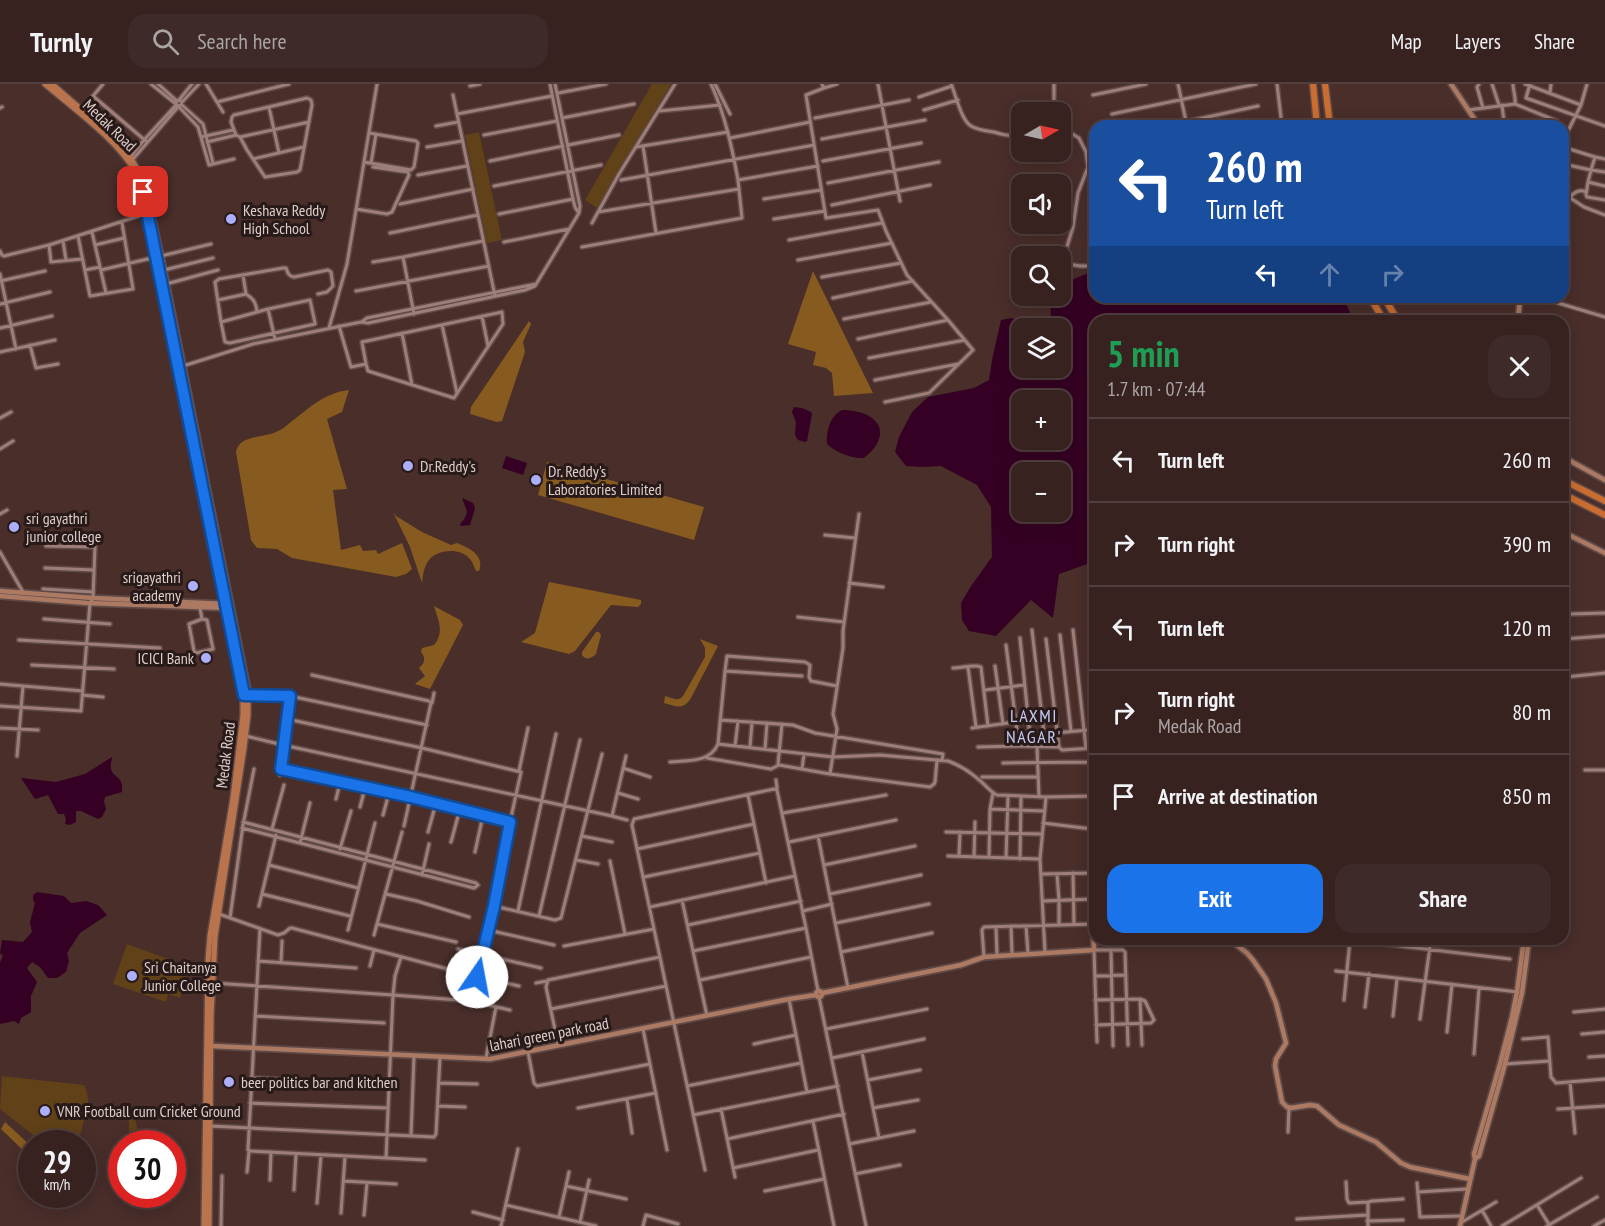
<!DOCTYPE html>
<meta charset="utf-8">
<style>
:root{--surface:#372220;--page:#3e2a29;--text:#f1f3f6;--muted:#aaa4a5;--line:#513f3e;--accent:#1a73e8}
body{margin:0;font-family:"PT Sans Narrow",sans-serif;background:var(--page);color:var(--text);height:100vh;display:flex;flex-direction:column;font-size:22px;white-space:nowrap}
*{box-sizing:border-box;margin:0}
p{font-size:20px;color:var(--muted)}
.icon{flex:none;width:33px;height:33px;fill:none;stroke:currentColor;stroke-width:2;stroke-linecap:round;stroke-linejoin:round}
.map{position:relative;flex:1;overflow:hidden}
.details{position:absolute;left:1089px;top:231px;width:480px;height:630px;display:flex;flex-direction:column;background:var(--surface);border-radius:18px;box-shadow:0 3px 15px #0003,0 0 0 2px var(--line)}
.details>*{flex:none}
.banner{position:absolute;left:1089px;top:36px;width:480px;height:183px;border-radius:18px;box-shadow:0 3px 15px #0003,0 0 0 2px var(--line);background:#1a4fa0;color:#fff;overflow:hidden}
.needle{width:39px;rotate:81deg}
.fabs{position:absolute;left:1011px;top:18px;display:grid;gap:12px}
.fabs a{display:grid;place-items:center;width:60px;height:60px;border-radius:12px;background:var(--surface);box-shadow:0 3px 15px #0003,0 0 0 2px var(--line);font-size:30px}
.speed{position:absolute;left:18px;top:1046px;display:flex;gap:12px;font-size:30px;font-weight:700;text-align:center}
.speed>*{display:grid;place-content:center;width:78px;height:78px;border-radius:50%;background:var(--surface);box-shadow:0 3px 15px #0003,0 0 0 2px var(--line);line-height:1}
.speed small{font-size:15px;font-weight:400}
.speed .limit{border:9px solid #d22;background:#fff;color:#111}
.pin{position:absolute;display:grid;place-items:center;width:51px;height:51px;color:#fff;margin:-26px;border-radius:12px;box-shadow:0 3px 9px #0006}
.me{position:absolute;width:66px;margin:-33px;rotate:12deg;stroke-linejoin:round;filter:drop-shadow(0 0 4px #0008)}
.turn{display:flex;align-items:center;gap:21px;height:126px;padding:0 18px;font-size:27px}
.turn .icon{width:78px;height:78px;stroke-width:2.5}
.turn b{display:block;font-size:42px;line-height:51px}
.lanes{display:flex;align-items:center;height:57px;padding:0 18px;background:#0003;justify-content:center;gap:30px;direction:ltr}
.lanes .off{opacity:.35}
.round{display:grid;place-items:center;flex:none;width:63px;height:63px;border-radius:18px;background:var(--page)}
.summary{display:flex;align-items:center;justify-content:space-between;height:102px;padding:0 18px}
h1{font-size:36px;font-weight:600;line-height:45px;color:#1e9e55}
.primary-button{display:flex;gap:12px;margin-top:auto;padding:12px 18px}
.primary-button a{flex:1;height:69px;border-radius:18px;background:var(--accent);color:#fff;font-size:24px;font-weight:600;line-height:69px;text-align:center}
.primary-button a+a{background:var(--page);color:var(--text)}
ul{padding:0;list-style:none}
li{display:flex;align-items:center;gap:18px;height:84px;padding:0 18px;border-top:2px solid var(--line)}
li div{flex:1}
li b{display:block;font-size:22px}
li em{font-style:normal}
header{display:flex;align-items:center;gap:36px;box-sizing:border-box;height:84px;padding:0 30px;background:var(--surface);border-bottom:2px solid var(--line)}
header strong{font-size:28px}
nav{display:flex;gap:33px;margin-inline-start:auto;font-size:21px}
.search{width:420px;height:54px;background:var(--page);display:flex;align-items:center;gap:15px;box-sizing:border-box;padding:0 21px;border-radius:18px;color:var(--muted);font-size:22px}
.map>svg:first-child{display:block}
</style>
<header>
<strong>Turnly</strong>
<div class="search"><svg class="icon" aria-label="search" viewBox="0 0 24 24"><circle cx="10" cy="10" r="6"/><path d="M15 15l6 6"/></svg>Search here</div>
<nav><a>Map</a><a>Layers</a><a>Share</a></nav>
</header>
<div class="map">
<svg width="1605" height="1142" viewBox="0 0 1605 1142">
<rect width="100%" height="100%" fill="#492e2a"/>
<path fill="#604118" d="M652 0H671L597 124 585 116Z
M479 48 502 156 487 159 465 51Z
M127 860 179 879 177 884 188 888 180 914 168 910 166 918 113 900Z
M2 992 84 1001C93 1019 84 1031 81 1049L77 1051 66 1052 59 1059H43L0 1025Z
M129 1034 136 1037 137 1044 140 1046V1049L149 1050 148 1055H150V1059H129Z"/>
<path fill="#875b1f" d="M813 187 873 309 834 312 832 289 826 284 813 281 816 268 788 260Z
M529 237 531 240 523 258 525 268 502 337 497 338 470 330 471 323Z
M349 306 342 328 327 335 347 405 333 406 341 466 360 461 363 467 376 466 378 470 402 459 412 485 406 490 396 493 292 474 277 465 257 464 251 456 236 368C239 351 263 354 276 348 282 346 287 341 292 337 311 323 324 309 349 306Z
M547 378 704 423 694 456 538 411Z
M393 428 396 432 422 448 451 461 457 459C469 464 485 471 479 487H476C474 483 473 478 469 474 460 464 438 465 429 476 424 482 423 491 422 499L410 463Z
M549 498 641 516V520L638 523 611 521 575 567 569 570 521 558 535 549Z
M434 522 460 536 463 541 430 605 415 600 425 592 419 584C425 579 426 574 421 568L422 564 434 561C445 548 438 536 434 522Z
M596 548H599L601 551 596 570C592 574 586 577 582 571V568Z
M700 555 718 562 691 614C683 627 676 622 664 619L665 612C672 614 678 618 683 612L705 573V564Z
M5 1038 31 1062V1074L1 1045Z"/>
<path fill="#350023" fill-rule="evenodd" d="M1095 186V213H1343L1354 237H1095V476L1090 479 1059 490 1053 534 1031 516 996 552 969 547 962 536 961 519 971 502 992 473 991 423 977 401 941 382 922 383 906 382 895 368 899 353 912 328 928 313 974 304 989 296 992 276 1001 236 1012 234 1032 244H1022V284H1060V244H1040L1051 235 1050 212H1060L1061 203 1067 198ZM1060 316V356H1022V316ZM1022 388H1060V428H1022Z
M794 323 802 324 811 328 812 330 807 357 805 358 798 356 795 351 796 338 792 328Z
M842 326C876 326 896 348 864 374 852 375 835 368 827 360 826 347 830 332 842 326Z
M506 372 527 379 523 391 502 384Z
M462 414 473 419 475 424 470 441 461 442 460 440C471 428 466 427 462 414Z
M112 673C112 677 110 680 111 684 112 695 124 690 122 708L105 713 104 717 106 725 102 733 98 735 81 727H76V738L70 741 65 740 66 735 64 730H58L48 711 35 715 21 694 56 698 85 690Z
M37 808 64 812 71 819 86 817 98 821 107 831 80 849 67 869 69 877 66 888 57 894H48L40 883 32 878 27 884 37 898 31 912V928L21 934 19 940 14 937 0 940V878L3 872 0 869 2 856 23 858 32 848 30 838 35 819 33 816V811Z"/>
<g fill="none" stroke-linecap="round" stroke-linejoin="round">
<defs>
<path id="street" d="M103 0 93 12 147 58
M151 0 176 20
M158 0 177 17
M206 0 223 28
M550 0 573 115 575 123 578 128
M711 0C725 31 732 63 738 96
M715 0 730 30
M822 0 824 4 837 0
M878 0 900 117
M951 0C956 11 961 36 971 42 977 46 987 47 994 48 1003 51 1012 53 1022 51
M1054 0V17L1060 28
M1178 0 1187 42
M1277 0 1282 42
M1479 0 1477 3 1483 24
M1492 0 1499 21
M1513 0C1513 8 1516 12 1515 20
M1525 0 1581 21
M1530 0 1526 14 1605 42
M470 2 480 0
M824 4 806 11 826 134 878 126 886 147 907 191 948 236 973 266 929 309 885 318
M1550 8 1551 0
M558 9 606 0
M453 11 495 212
M1093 11 1146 0
M919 13 952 2
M307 14 311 16 312 21 300 86 297 88 265 93 247 66 240 53 236 51 231 38 232 33 234 31Z
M179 16 192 0
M182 18 199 0
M217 18 289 0
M182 21 177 22 176 18 178 16 181 17 182 21 203 40 213 79
M1502 21 1504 38
M179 23 198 43 209 81 234 75
M269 23 279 69
M0 24 2 23
M81 25 93 12
M924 26 958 16
M1468 26 1515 20 1557 37
M659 27 720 21
M457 30 552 12
M1060 30 1069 48 1079 54 1086 68 1088 83 1078 109 1073 143 1062 179 1080 182H1095
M1112 30 1256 0
M562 34 634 20
M815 34 909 16
M1478 41 1512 38
M436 42 458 38
M1166 42 1258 22
M1060 49 1069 48
M484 51 557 37
M201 53 233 46
M240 53 309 38
M730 54 810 38
M822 55 925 36
M1563 57 1581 21 1587 0
M207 58 236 51
M568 61 619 51
M643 62 656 149
M427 63 462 57
M636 63 728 48
M1563 63 1595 73 1605 75
M131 72 144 56 176 21
M1595 73 1591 86 1605 88
M133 75 178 23
M253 75 304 63
M490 77 563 62
M823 77 921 59
M364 78 411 86 414 83 418 59 416 57 369 49
M371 79 376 50
M1563 80 1591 86 1588 98 1605 102
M418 91 467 82
M621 96 814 61
M1588 98 1586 111 1587 113 1605 116
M828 99 939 78
M494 102 601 81
M1563 109 1584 123 1605 131
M1570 113C1575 108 1579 105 1586 108
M764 115 821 106
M400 120 473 105
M832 121 930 101
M356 125 387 130 392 128 409 91 408 88 373 83
M598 128 739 105
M499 130 573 115
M774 135 825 127
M592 139 619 90 675 0
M92 148 106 209
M390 149 478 131
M78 152 90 212 133 205 122 139
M789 156 882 139
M63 157 66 176
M504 158 569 145
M49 161 51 178 82 175
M95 161 124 154
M582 163 742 134 738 96 818 82
M0 167 2 171 4 172 49 161 148 129
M161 172 211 160
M403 173 483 157
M798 176 892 159
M373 178 403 173 414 230
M85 186 100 183
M101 186 156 173
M164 186 213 174
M0 190 16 265
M243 191 246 210C254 215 256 219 257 228
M822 193 901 179
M0 197 45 187
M166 200 218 186
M356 207 489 182
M1347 213 1348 217
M1538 213 1605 233
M833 214 913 197
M218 216 246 210
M0 220 50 208
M268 225 221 238 225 258 230 259 315 240
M482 232 488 262
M844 235 931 218
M363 237 367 234 536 200
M221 238 215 198 219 195 283 184H286C288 190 289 192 294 193L328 186 331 188 333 202 327 208 318 210
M442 241 457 309
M339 242 351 283 366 280 362 258 502 228 503 240 454 314 368 287 366 280
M0 244 52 232
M329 244 347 180 377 0
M402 249 412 301
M275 255 268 225 310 216 315 239
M858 255 948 236
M30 261 36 284 58 280
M0 268 55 256
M869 274 965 256
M183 282 253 260 361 238 368 239 525 206 535 202 579 129 580 122 555 0
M875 296 958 280
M0 334 11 328
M0 365 13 357
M0 430 7 426
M825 451 855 454
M0 468 23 508
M45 484 94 486
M849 499 883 503
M43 505 93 508
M200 524 202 535 207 536 213 565 196 569 194 567 189 540 202 535
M1571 530 1605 529
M798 533 844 538
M44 535 110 540
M1032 546 1044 650
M1073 546 1086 664
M1060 551 1071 647
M1020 554 1031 662
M1046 555 1059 663 1062 666 1095 664
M1563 555 1605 552
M19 556 160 564
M1006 561 1019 662 1059 663
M32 581 114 585
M995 582 1003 640
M968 583 976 643
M953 584C961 584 975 580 981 583L988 642
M725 587 802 592
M312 591 429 617 431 619 404 742
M1566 593 1605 589
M0 600 23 602
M985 606 1024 601
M82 611 103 613
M249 611 290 612 427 641
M290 612 281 685 411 713 510 738
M432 619 434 609
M0 622 81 627 90 519 93 514 95 463 46 462
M720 636 793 641 815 649 943 670 942 676
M0 644 38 646
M972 644 1015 638
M246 652 283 661 612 732 626 672
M718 660 833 673 880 671 948 677C959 681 969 687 978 695 985 700 989 707 997 711L1046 713 1095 712
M735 662 738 637
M750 663 752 638
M978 663 1019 662
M765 665 767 639
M17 672 23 602 83 607
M707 674 771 685 779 681 830 690 930 703 934 700 935 698 937 676
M670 678C687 676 710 679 718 660L725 587 727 572 805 578 810 581 809 593 811 597 837 602
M1003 679 1094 678
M778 680 782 640
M623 684 650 693
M802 685 804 670
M1585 686H1605
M519 687 528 644
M830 690 837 645 833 630 843 564V547L859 430
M280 691 281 685
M982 693H1038
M776 696 777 704
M618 709 638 715
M748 711 766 799
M1039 713 1037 662 1039 653 1044 650 1088 646 1095 653V663
M336 715 340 699
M360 723 365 704
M990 725 1044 727
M783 729 886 711
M383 731 389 709
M612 732 627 736
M1043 739 1092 745
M242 744 474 804 478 801 476 799 243 738
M272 745 284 701
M428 748 436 719
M946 748 1042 750
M582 752 612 758
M818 752 848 904
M451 758 460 725
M789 758 896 736
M300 759 310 719
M340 765 351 727
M637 765 754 740
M1092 765 1095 664
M475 768 483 731
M948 772 1040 775
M959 772 960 748
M974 773 975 738
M989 773 990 725 993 709
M1006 774 1008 712
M1020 775 1021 712
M576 776 598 780
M610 777 625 850
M269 781 358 804
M824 781 915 762
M1073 789 1074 841
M1041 790 1095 789
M1057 790 1059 816
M422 791 429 760
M644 793 760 769
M262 810 350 832
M386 810 417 817 469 833
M830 810 921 791
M682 816 707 932
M1059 816V841
M1043 817 1094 815
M259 822 276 751
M494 822 555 836 561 834 602 670
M650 823 795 792
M518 827 556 650
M803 827 832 820
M219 830 278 851 284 849 290 844H292L478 893 494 822 510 738 521 688 422 664 287 635
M539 832 580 656
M230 834 243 741 254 685
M836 839 929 820
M377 840 456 858
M688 841 801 817
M1011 842 1012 870
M1026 842 1028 869
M996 843 997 871
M260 845 248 1066 251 1067 425 1076
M348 846 375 739
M488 846 554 861
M374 851 402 748
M1341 855 1510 875
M564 862 654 845
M458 865 541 884
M1111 866 1113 962
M693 867 806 844
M841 868 932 849
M1045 869 1040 775 1046 713
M401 873 395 892 393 911 471 917 510 926
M984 873 982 846 984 843 1094 840
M258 877 356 884
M281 879 282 857
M370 882 374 866
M1336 887 1518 908
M1095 892 1126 891
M700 896 811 873
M213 899 393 911 386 1074
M536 899 547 897
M819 913 866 1142
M789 915 807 1008
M1140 915 1142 961
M1095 916 1140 915 1145 917 1154 936 1151 939 1096 941
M1344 916 1350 856
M471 917 478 893 519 902
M1365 923 1369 890
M551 925 666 902
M1574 928 1605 925
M255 932 384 939
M1393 932 1397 895
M1420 935 1431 855
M643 945 667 1066
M826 945 927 925
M1447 948 1452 900
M1582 950 1605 948
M1523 955 1548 953 1551 993 1556 999 1605 995
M1097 958 1094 866H1123L1125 868 1128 961
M558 960 546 903 548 896 660 873
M754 960 796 951
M528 968 534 999 537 1002 650 980
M862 968 879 1054
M1474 970 1479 904
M1589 973 1605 972
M486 974 496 923
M832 974 924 955
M1505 980 1550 977
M252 994 389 1001
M868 996 920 986
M1570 998 1575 1049
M439 999 477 1000
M687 1002 801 979
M627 1015 632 1049
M250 1019 388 1024
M438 1022 465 1023
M578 1024 656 1009
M873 1024 918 1016
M721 1025 735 1093
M1558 1025 1605 1022
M693 1031 838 1002
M813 1037 834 1142
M210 1042 434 1053 436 1050 440 973
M1288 1048 1289 1023
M411 1052 414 972
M727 1055 844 1030
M849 1060 914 1047
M733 1084 818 1066
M705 1086 632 741 634 735 774 705 777 706 806 844 818 907
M247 1088 249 1067
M855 1090 900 1081
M270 1096 271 1068
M343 1097 396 1100
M1346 1098 1347 1115 1349 1119 1368 1118
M1417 1099 1420 1133 1461 1132
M566 1102 569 1088
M294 1106 296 1070
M765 1107 824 1095
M1418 1108 1467 1105
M317 1119 321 1071
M506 1121 596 1142
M1537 1121 1550 1142
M1482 1126 1491 1142
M473 1128 503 1136
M341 1129 345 1072
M364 1131 367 1099
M559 1133 566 1102 626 1115
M1297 1135 1367 1131
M1367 1137 1403 1136
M580 1138 589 1096
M1462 1138 1496 1118
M221 1142 222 1092
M501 1142 518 1065
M643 1142 646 1131 678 1140
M1368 1142V1118L1372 1117 1403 1115
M1502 1142 1581 1094
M1547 1142 1597 1113
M1594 1142 1605 1136"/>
<path id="secondary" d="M1451 0 1479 42
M1518 237 1520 213
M1563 373 1605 396
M1563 448 1605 469
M0 507 93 514 226 520
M0 512 87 519 227 524
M1563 558 1567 602 1563 660
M1229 855 1247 869 1253 876 1266 895 1276 919 1286 959 1276 975 1275 982 1282 1018 1287 1023 1291 1024 1310 1021 1317 1022 1339 1041 1376 1058 1401 1079 1410 1083 1470 1095
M816 910a3 3 0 1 1 6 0a3 3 0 1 1-6 0Z
M822 909 961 881 984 873 1094 866 1092 765 1095 763
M211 962 490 975 789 915 816 911
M1475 1075 1479 1072 1505 980 1522 909 1529 855
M1460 1142 1475 1075 1474 1070 1500 980 1512 933 1517 908 1524 855"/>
<path id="primary" d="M45 0C73 24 119 57 136 89 142 101 145 115 148 129L243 607V631L233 714 210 852 208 877 204 1142
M52 0 99 41 127 68 144 96 161 172 248 606V631L244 664 215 853 211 932 209 1142"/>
<path id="highway" d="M1313 0 1317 42
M1325 0 1330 42
M1370 213 1384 237
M1384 213 1398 237
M1563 396 1605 417
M1563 410 1605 431"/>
</defs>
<use href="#street" stroke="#604a47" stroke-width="6"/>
<use href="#secondary" stroke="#604a47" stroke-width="8"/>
<use href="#primary" stroke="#604a47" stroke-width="8"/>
<use href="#highway" stroke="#604a47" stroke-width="9"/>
<use href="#street" stroke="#9e7e79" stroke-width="3"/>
<use href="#secondary" stroke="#ac7963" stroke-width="4.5"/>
<use href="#primary" stroke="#b9734d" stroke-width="5"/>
<use href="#highway" stroke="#cb6c30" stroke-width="6"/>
</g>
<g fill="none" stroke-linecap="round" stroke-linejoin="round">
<defs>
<path id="route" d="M143 108 244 611 290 612 281 685 411 713 510 738 494 822 477 893"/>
</defs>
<use href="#route" stroke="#114b97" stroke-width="15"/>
<use href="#route" stroke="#1a73e8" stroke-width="10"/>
</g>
<g fill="#adaffb" stroke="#271a18" stroke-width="2">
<circle cx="231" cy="135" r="6"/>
<circle cx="408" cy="382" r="6"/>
<circle cx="536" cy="396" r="6"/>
<circle cx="14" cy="443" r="6"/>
<circle cx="193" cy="502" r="6"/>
<circle cx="206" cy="574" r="6"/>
<circle cx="132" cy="892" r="6"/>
<circle cx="229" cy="998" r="6"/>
<circle cx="45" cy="1027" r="6"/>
</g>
<g text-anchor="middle" stroke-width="6" stroke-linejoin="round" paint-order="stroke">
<g font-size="16" fill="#dfcecb" stroke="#271a18">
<text transform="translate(110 41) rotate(44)" y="6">Medak Road</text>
<text transform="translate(225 671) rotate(-83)" y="6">Medak Road</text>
<text transform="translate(549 950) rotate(-11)" y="6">lahari green park road</text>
</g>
<g font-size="16" fill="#dfcecb" stroke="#271a18" text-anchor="start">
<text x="243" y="132">Keshava Reddy<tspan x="243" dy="18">High School</tspan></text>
<text x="420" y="388">Dr.Reddy's</text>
<text x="548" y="393">Dr. Reddy's<tspan x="548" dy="18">Laboratories Limited</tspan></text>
<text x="26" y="440">sri gayathri<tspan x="26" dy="18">junior college</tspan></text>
<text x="181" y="499" text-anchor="end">srigayathri<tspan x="181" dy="18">academy</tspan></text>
<text x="194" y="580" text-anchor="end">ICICI Bank</text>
<text x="144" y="889">Sri Chaitanya<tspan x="144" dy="18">Junior College</tspan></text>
<text x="241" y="1004">beer politics bar and kitchen</text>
<text x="57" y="1033">VNR Football cum Cricket Ground</text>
</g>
<g font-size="18" letter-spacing="1.5" fill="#c7caf5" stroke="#271a18">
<text x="1034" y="638">LAXMI<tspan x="1034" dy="21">NAGAR'</tspan></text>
</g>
</g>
</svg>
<div class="fabs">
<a><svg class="needle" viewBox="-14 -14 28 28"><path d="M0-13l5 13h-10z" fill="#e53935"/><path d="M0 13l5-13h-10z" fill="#aaa4a5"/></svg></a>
<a><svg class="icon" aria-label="sound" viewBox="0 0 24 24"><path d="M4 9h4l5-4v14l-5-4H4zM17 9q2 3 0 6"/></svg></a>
<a><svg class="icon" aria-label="search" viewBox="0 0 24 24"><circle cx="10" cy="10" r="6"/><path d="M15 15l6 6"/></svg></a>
<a><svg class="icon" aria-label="layers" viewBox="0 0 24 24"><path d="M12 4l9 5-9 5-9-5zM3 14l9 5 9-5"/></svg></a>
<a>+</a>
<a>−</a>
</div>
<div class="speed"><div>29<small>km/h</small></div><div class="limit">30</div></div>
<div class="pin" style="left:143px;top:108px;background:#d93025"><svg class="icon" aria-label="arrive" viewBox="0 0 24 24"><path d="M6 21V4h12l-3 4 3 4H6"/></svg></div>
<svg class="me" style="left:477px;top:893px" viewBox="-20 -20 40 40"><circle r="19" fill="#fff"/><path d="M0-13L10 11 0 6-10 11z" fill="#1a73e8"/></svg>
<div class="banner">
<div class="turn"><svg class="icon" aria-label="left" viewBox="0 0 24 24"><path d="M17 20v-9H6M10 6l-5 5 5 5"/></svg><div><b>260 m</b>Turn left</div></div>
<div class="lanes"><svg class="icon" aria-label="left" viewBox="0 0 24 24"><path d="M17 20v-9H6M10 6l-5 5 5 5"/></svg><svg class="icon off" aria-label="ahead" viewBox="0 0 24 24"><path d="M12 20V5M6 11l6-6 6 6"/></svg><svg class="icon off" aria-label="right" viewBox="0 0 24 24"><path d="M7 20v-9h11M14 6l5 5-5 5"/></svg></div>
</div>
<section class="details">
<div class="summary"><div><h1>5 min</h1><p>1.7 km · 07:44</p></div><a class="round"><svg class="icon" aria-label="close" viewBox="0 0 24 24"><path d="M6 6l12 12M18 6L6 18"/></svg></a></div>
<ul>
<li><svg class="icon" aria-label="left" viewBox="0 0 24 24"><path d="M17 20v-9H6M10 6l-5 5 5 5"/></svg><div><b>Turn left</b></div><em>260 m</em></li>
<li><svg class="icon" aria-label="right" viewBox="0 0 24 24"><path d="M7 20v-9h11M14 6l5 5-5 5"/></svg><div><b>Turn right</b></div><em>390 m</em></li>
<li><svg class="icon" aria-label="left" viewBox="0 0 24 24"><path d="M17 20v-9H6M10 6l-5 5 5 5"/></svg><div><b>Turn left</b></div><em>120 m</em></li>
<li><svg class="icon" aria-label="right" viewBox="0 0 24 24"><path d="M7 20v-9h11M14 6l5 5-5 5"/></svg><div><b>Turn right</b><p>Medak Road</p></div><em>80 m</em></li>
<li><svg class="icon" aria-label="arrive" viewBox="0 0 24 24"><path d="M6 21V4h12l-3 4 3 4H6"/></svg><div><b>Arrive at destination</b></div><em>850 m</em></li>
</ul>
<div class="primary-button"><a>Exit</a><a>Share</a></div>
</section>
</div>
